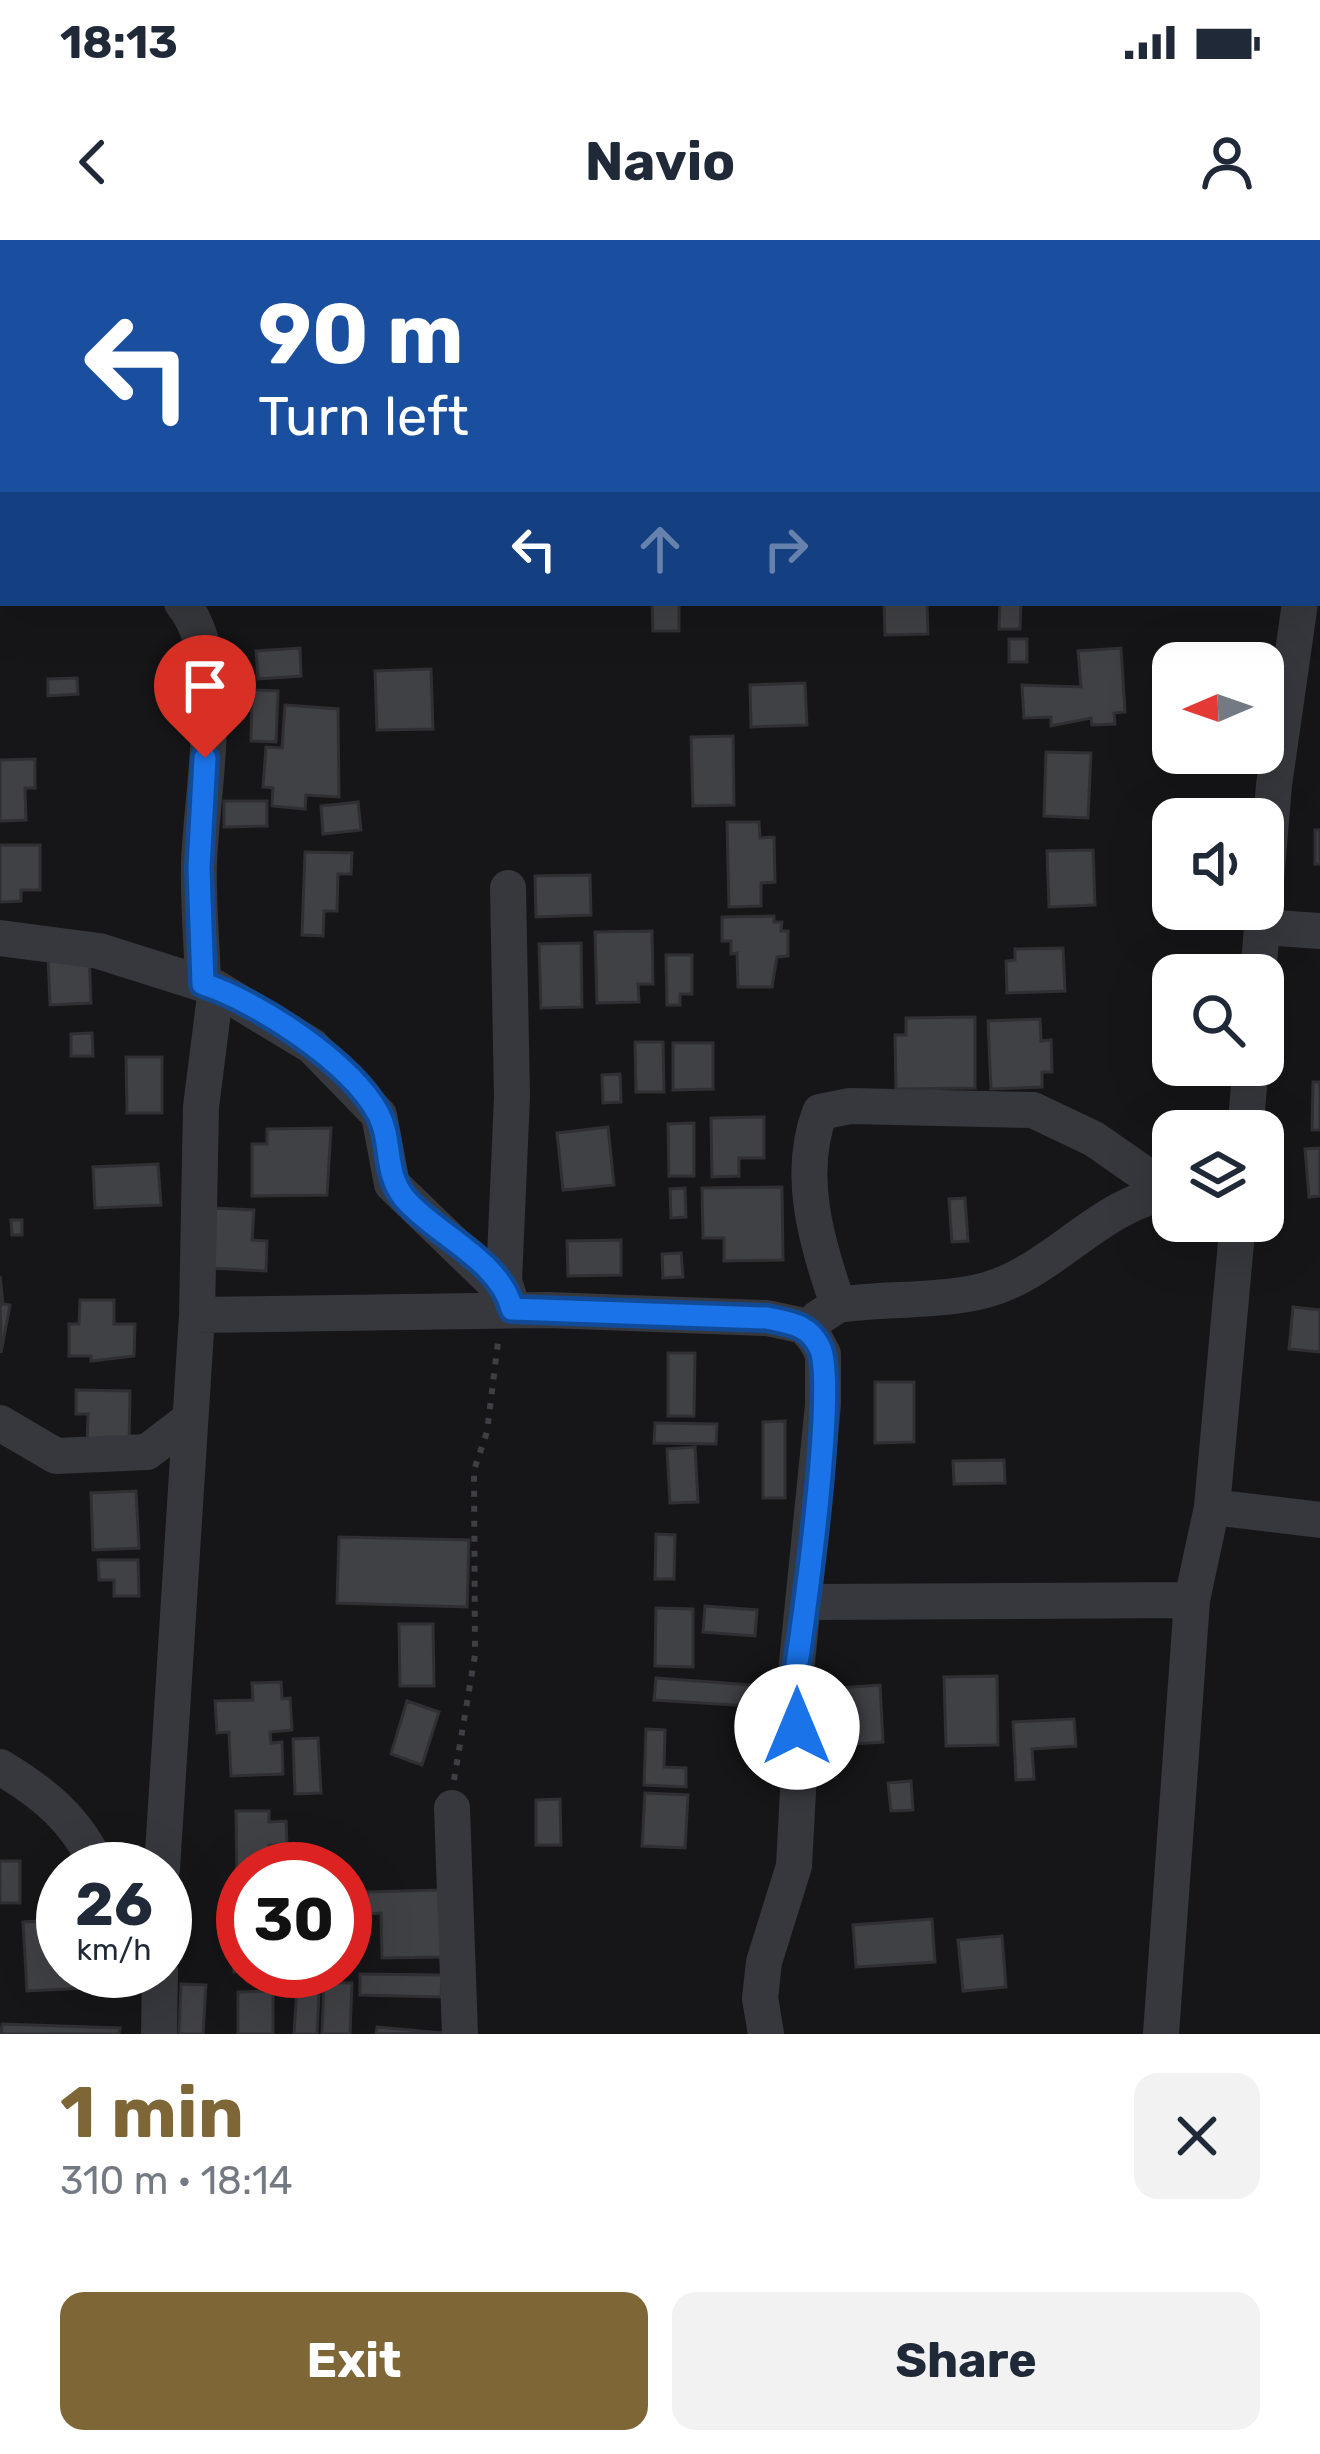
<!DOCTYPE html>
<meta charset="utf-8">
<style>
:root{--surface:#fff;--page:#f2f2f3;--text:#1f2937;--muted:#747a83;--accent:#7e6636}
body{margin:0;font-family:Rubik,sans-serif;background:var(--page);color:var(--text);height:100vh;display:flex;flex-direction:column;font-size:45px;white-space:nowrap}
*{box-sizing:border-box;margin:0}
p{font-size:39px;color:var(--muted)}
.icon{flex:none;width:66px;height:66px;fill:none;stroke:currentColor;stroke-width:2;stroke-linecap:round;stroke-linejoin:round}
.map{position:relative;height:1794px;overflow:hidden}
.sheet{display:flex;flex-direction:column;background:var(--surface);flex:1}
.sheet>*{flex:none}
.banner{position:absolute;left:0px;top:0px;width:1320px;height:366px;box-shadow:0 12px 48px #0002;background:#1a4fa0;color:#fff;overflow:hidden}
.needle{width:78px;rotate:268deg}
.controls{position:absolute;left:1152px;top:402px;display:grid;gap:24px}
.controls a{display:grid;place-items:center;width:132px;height:132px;border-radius:24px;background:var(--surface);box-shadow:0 12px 48px #0002;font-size:60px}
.speed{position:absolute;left:36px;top:1602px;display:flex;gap:24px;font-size:60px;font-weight:700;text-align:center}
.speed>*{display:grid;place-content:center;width:156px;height:156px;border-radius:50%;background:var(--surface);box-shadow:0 12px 48px #0002;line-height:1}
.speed small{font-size:30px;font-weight:400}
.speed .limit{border:18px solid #d22;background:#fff;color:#111}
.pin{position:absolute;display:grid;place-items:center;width:102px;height:102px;color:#fff;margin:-123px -51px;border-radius:50% 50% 50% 0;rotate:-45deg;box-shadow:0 0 12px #0007}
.pin .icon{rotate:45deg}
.me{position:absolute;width:132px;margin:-66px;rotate:0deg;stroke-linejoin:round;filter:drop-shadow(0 0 9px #0008)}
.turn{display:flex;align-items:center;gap:42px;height:252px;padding:0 60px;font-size:54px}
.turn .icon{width:156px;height:156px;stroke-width:2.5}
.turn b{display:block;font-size:84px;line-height:102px}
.lanes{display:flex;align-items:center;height:114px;padding:0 60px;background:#0003;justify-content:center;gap:60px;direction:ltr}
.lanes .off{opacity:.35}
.round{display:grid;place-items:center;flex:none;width:126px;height:126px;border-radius:24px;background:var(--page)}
.overview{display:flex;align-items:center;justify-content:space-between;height:204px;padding:0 60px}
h1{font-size:72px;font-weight:700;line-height:90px;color:var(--accent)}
.action{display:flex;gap:24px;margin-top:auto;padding:24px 60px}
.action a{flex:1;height:138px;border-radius:24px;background:var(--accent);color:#fff;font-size:48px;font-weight:700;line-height:138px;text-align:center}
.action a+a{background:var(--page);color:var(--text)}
.status{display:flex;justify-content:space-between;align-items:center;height:84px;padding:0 60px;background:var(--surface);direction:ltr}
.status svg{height:33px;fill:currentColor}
header{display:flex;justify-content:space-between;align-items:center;height:156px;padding:0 60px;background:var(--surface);font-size:54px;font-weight:700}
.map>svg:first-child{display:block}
</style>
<div class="status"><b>18:13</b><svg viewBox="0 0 49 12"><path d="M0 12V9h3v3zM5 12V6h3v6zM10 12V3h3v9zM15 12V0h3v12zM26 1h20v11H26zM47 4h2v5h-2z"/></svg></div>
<header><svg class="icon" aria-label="back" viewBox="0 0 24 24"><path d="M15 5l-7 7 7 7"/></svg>Navio<svg class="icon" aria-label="person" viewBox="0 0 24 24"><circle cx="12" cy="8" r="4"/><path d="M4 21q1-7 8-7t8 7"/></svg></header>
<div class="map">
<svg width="1320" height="1794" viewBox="0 0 1320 1794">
<rect width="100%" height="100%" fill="#161618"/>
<path fill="#404145" stroke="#303034" stroke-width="3" d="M650 0H713V3H650Z
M1222 0H1281V3H1222Z
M652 363H679V391H653Z
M884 363H927L928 394 885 395Z
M1000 363H1021L1020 389H999Z
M1009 399H1027V422H1009Z
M300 408 301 436 258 439 256 411Z
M1121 408 1125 472 1114 473 1115 484 1092 485 1091 478 1051 486V477L1024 478 1022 445 1081 447 1078 411Z
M431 429 433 489 377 490 375 431Z
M77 438 78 454 48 456V439Z
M805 443 807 485 751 487 750 445Z
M252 450 278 451 276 502 251 501Z
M285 465 338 469 339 557 306 555 305 569 272 566 273 548 263 547 266 507 282 508Z
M733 496 734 565 693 566 691 497Z
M1046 512 1091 513 1088 578 1044 576Z
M35 519V548H25L26 580 0 581V520Z
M224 561H267V586L224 587Z
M358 562 361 590 323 594 321 566Z
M727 582H759L760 598 774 597 775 642 761 643V666L729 667Z
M1315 590H1320V624H1315Z
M0 605H40V650H21V661L0 662Z
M1093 610 1095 665 1049 667 1047 611Z
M305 612 352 613 351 634H338L337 671H324L323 696 302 695Z
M590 635 591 675 536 677 535 636Z
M774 676V682H782L781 691H788V716L777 717 772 747H738L737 713 731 714V701H722V677Z
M652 691 653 744H638L639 762 597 763 595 692Z
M581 703 582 767 541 768 539 704Z
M1063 708 1065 751 1007 753 1006 721 1015 720V709Z
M89 713 91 763 50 765 48 715Z
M666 715H692V754H680V765H667Z
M975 777V848L896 849 895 795H906V778Z
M1040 779 1041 801 1051 800 1052 832H1042V847L991 849 988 781Z
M92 793 93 816H71V794Z
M635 802H663L664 852H636Z
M673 803H713V849L673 850Z
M126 817H162V873H127Z
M620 834 621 862 603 863 602 835Z
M1313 842H1320V890H1312Z
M764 877V918H739V936L712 937 711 878Z
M694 883V936H669L668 884Z
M608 887 614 945 563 950 557 893Z
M331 888 327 955 252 956V904H267V889Z
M1320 908V956L1309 957 1305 909Z
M158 924 161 965 95 968 93 927Z
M782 947 783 1020 724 1021V998H703L702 948Z
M685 948 686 977 671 978 670 949Z
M965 958 968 1001 952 1002 949 959Z
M214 968 254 970 252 1000 267 1001 266 1031 211 1028Z
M11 980H22V995H12Z
M621 1000V1035L568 1036 567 1001Z
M681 1013 683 1037 663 1038 662 1014Z
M0 1036 3 1064 10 1065 1 1113Z
M80 1060H114V1084H135L134 1116 91 1121V1116H69V1084H79Z
M1293 1067 1320 1070V1112L1289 1109Z
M668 1113H695L694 1176H668Z
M875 1142H914V1202L875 1203Z
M76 1150 130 1151 129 1205H87L88 1174H76Z
M785 1181V1258H763V1182Z
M655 1183 717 1184 716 1204 654 1203Z
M695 1207 698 1262 670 1263 667 1209Z
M1004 1220 1005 1243 954 1244 953 1221Z
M136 1251 139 1308 93 1310 91 1253Z
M656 1294 675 1295 674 1339H655Z
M339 1297 469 1300 467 1367 337 1363Z
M98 1320H138L139 1356H114V1340H99Z
M705 1366 757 1370 755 1396 703 1392Z
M656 1368 693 1369V1427L655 1426Z
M399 1384H433L434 1446H400Z
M997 1436 998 1505 946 1506 944 1437Z
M656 1438 751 1445 750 1466 654 1460Z
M281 1442 282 1459 290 1458 292 1490 270 1492 271 1503 282 1502 283 1534 231 1536 229 1492 217 1493 215 1461 253 1460 252 1443Z
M880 1445 883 1502 842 1505 839 1448Z
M407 1461 439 1472 422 1525 391 1514Z
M1074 1479 1076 1506 1032 1509 1034 1539 1016 1540 1013 1482Z
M646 1489 665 1490 664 1527 686 1528V1547L644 1545Z
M318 1498 321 1553 295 1554 293 1499Z
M911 1541 913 1570 891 1571 888 1543Z
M645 1553 688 1555 685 1608 642 1606Z
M560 1559 561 1605H536V1560Z
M236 1571H269V1582L286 1581 287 1605H269V1629H243V1642H237Z
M0 1621H20V1663H0Z
M441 1650 442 1717 382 1718 381 1673 367 1674V1652Z
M232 1656 243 1657 245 1731 234 1732Z
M932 1679 935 1722 856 1727 853 1685Z
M63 1680V1731H86L87 1748 27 1751 23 1682Z
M1002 1696 1006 1747 963 1751 958 1700Z
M298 1731H320L317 1794H294Z
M360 1734 442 1735 441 1757 360 1755Z
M324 1743H352L350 1794H322Z
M181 1744 206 1745 203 1794H179Z
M273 1751V1794H238V1752Z
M2 1784 120 1788 119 1794H1Z
M377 1787 443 1793 376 1794Z"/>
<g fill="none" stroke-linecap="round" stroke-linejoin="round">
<path stroke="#3d3f44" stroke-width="6" stroke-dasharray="6 9" stroke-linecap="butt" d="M454 1540 475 1415 474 1230 487 1192 498 1102"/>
<path stroke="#37383d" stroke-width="36" d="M250 0 262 3
M1051 3 1052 0
M1303 3V0
M0 326 3 325
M1317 342H1320
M182 363C229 418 201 554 199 624 198 664 202 704 203 744
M508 648 512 857 504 1041 510 1060
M1262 687 1320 691
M0 698 99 711 216 748 312 806 379 875 392 944 508 1056
M1258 735 1274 545 1300 363
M1245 891 1251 825
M838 1065C817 1002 796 936 820 872L850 866 1033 870 1094 899 1170 952
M197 1075 548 1070 767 1078 804 1086 815 1099 823 1114V1165L795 1442 799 1532 794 1626 764 1722 760 1758 766 1794
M818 1078 838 1065C883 1058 943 1062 986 1050 1055 1031 1101 961 1173 952
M0 1183 56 1216 147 1212 190 1179
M1212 1267 1320 1280
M807 1362 1192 1360
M0 1527C45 1554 77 1580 99 1629
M452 1568 460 1794
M162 1629 197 1075 201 867 216 748
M159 1794 160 1731
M1161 1794 1192 1360 1212 1267 1238 981"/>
</g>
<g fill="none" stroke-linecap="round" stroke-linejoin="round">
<defs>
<path id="route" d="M205 518 199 628 203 744C257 761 350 822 378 873 393 901 383 933 405 959 436 995 500 1020 512 1069L767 1078C790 1083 809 1084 820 1108 837 1145 803 1390 794 1442L797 1487"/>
</defs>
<use href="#route" stroke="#114b97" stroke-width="30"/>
<use href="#route" stroke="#1a73e8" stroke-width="21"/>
</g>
</svg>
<div class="controls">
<a><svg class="needle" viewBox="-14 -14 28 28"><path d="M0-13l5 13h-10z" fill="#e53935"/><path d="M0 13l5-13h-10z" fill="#747a83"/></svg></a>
<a><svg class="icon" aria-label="sound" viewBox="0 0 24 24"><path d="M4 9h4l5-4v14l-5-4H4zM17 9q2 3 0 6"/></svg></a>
<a><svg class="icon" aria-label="search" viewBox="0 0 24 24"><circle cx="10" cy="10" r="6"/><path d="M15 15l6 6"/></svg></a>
<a><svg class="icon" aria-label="layers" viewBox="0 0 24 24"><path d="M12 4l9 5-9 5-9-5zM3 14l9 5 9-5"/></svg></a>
</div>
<div class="speed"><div>26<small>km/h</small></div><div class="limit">30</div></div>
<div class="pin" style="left:205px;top:518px;background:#d93025"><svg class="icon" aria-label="arrive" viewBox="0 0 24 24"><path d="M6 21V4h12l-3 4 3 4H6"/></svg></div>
<svg class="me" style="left:797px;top:1487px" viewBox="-20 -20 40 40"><circle r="19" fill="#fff"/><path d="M0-13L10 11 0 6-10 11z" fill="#1a73e8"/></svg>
<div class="banner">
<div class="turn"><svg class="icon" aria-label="left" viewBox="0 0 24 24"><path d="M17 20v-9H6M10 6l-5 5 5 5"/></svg><div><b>90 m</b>Turn left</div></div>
<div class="lanes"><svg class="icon" aria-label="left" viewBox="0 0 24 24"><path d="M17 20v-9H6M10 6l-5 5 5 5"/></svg><svg class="icon off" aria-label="ahead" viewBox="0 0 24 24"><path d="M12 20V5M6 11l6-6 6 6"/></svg><svg class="icon off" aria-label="right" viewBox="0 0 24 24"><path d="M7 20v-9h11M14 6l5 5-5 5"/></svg></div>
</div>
</div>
<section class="sheet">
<div class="overview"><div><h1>1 min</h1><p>310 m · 18:14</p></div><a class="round"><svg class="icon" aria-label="close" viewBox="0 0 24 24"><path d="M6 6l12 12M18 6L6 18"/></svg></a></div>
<div class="action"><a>Exit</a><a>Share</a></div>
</section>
